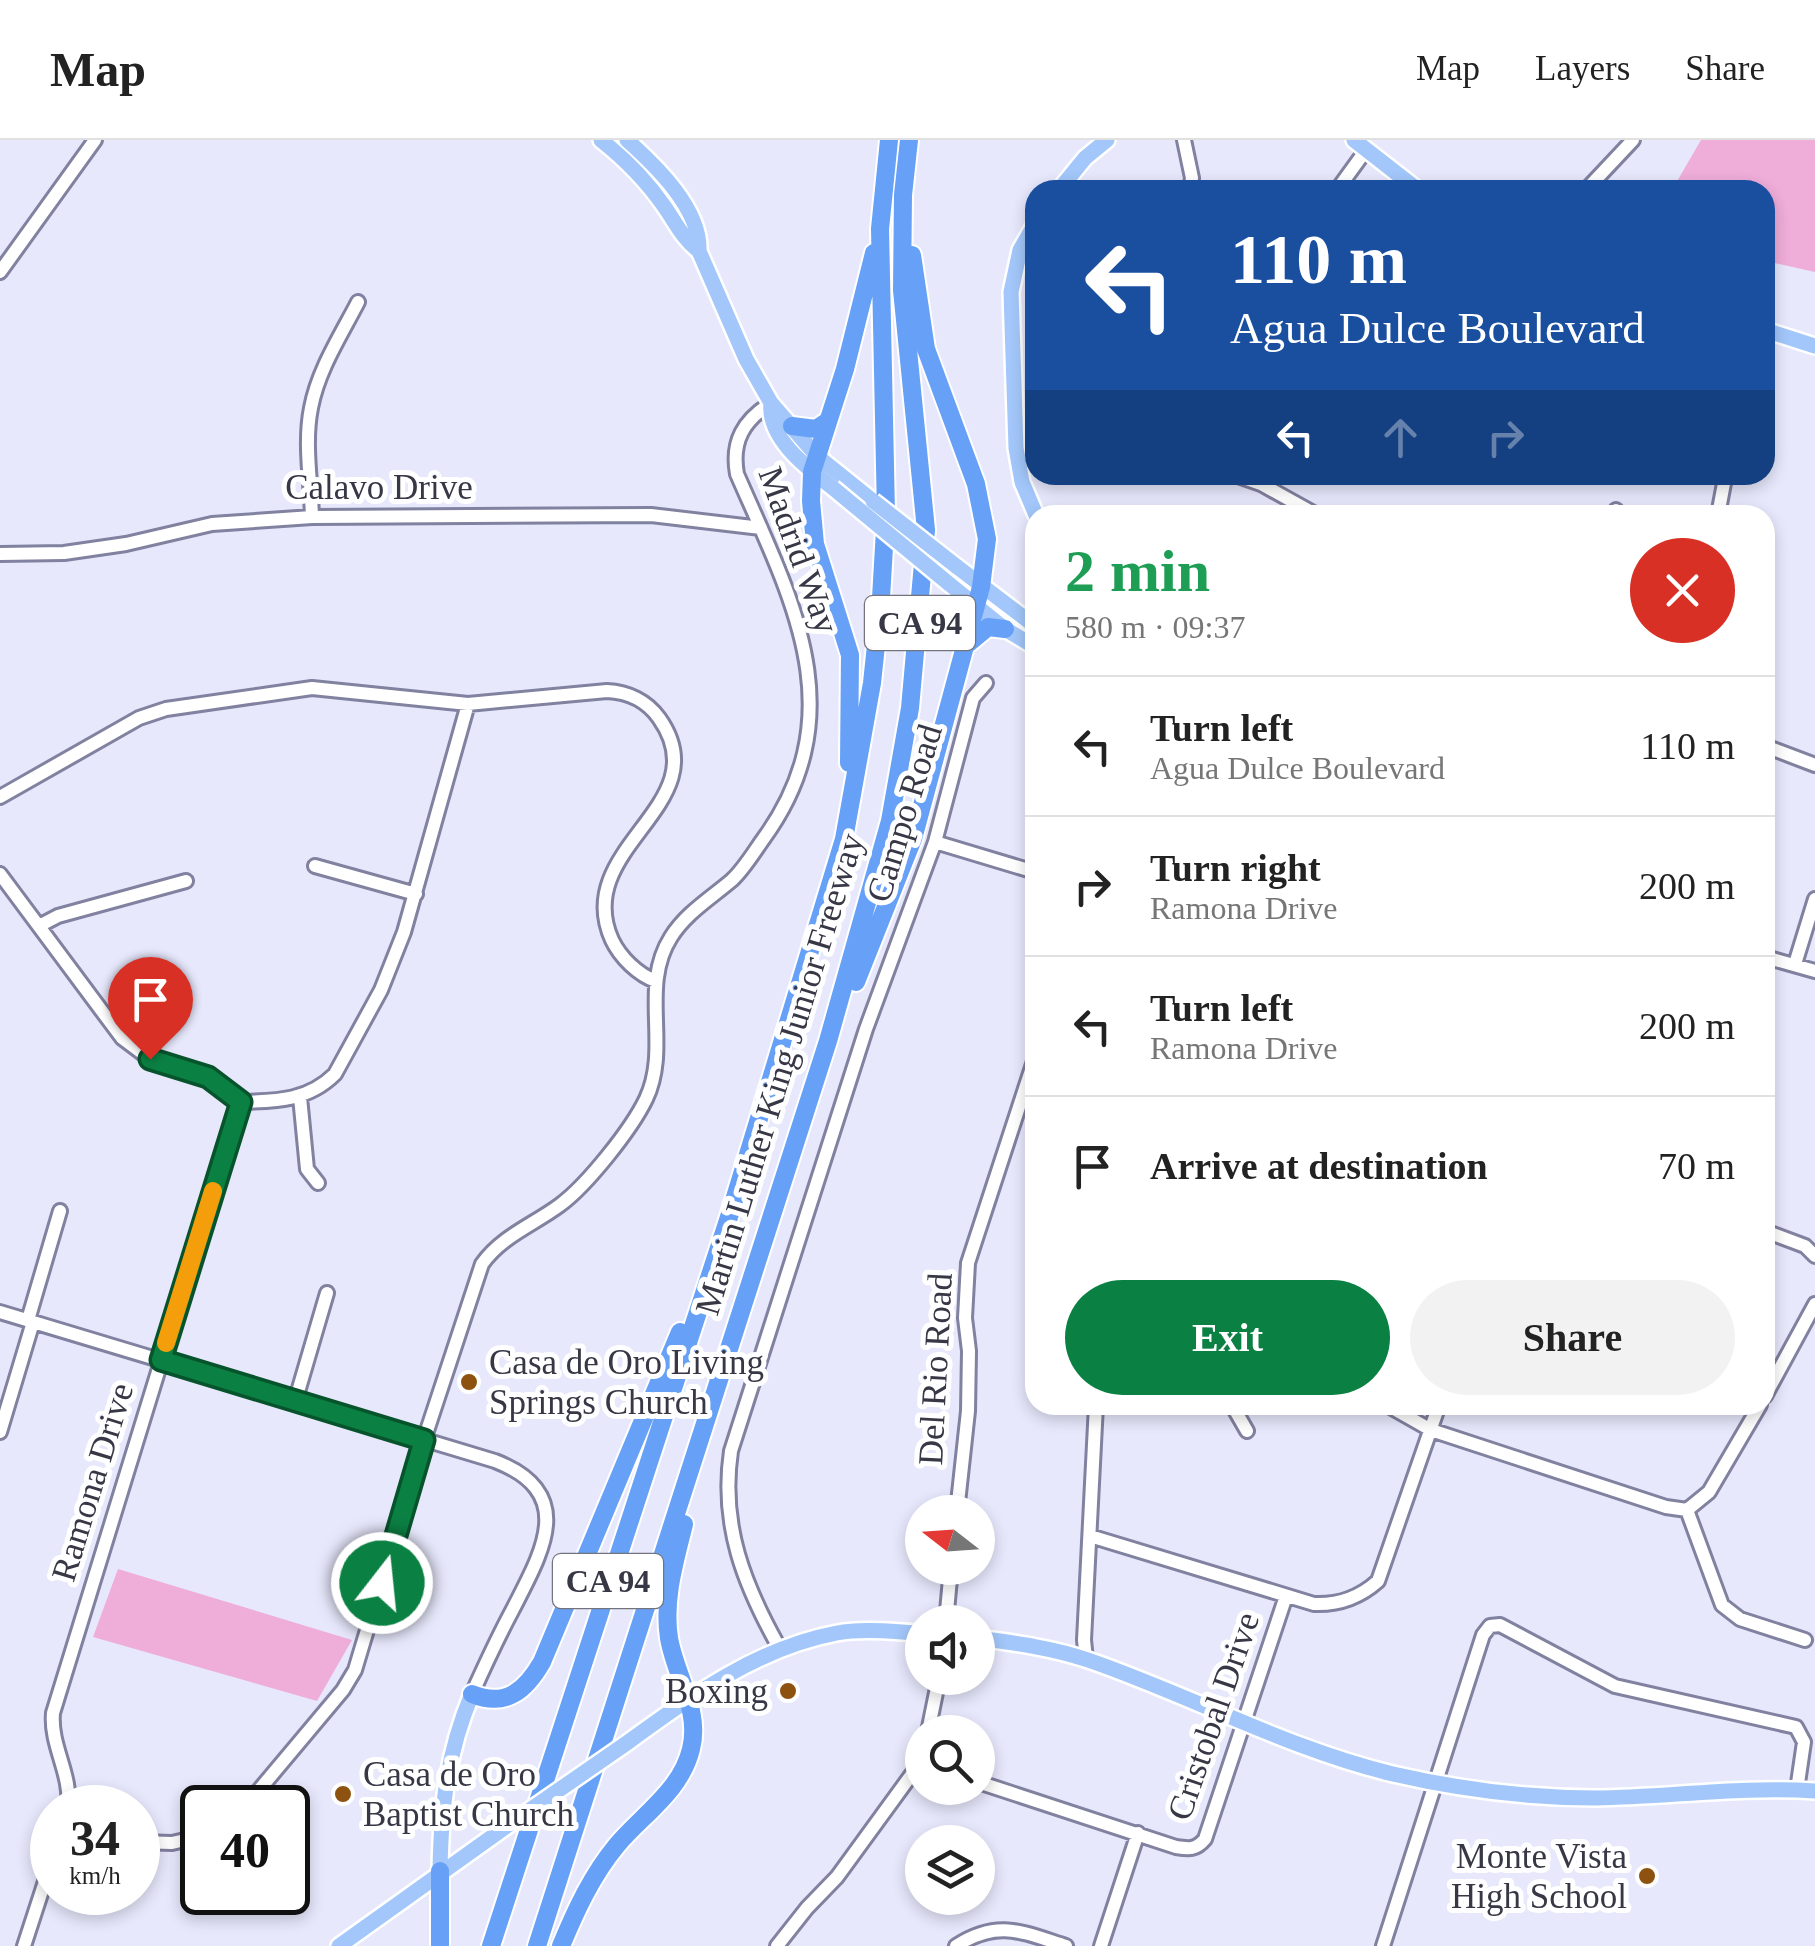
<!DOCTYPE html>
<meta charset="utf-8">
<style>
:root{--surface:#fff;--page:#f2f2f2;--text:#222;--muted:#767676;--line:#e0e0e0;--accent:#0b8043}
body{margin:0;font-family:"Times New Roman",serif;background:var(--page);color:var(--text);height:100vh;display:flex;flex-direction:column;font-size:38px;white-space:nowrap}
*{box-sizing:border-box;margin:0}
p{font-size:32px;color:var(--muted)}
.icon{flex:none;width:55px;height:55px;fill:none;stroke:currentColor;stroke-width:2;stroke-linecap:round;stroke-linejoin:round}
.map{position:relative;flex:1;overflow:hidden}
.panel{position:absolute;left:1025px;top:365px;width:750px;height:910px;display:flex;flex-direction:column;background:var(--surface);border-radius:30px;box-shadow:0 5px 15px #0003}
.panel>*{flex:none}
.top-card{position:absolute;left:1025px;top:40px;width:750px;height:305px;border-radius:30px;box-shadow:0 5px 15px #0003;background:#1a4fa0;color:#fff;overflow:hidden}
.needle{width:65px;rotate:287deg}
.fabs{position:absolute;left:905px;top:1355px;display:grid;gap:20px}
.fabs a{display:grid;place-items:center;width:90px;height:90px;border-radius:50%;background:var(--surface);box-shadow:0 5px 15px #0003;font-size:50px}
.speed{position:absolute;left:30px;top:1645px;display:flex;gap:20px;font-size:50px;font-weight:700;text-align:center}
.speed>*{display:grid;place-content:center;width:130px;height:130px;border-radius:50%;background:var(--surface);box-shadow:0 5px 15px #0003;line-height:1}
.speed small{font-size:25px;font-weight:400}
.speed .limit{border:5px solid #111;border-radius:15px;background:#fff;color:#111}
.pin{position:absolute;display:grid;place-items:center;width:85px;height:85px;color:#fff;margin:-102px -42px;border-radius:50% 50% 50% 0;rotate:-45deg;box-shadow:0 0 10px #0007}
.pin .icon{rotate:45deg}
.me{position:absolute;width:110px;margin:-55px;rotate:16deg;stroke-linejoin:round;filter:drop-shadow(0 0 8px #0008)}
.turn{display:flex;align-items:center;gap:35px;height:210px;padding:0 40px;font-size:45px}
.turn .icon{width:130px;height:130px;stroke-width:2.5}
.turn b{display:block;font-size:70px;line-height:85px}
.lanes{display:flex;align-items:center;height:95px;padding:0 40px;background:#0003;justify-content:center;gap:50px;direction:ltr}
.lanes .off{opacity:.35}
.round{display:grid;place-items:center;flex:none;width:105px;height:105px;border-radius:52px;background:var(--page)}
.summary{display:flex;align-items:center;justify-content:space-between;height:170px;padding:0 40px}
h1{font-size:60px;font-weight:600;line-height:75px;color:#1e9e55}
.button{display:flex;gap:20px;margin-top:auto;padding:20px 40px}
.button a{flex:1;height:115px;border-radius:60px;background:var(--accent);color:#fff;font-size:40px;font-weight:600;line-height:115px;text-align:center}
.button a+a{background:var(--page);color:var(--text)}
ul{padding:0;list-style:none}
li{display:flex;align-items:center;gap:30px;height:140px;padding:0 40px;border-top:2px solid var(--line)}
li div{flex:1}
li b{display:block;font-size:38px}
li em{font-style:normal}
header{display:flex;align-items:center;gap:60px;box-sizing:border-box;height:140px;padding:0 50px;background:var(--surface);border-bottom:2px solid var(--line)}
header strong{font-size:48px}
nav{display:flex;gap:55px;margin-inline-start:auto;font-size:35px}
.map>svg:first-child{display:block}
</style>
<header>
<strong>Map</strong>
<nav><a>Map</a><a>Layers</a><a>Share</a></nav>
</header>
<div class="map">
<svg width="1815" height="1806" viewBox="0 0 1815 1806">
<rect width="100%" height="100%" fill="#e7e8fc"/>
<path fill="#efadd9" d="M1701 0H1815V132L1765 121V50H1672Z
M118 1429 352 1500 317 1561 93 1497Z"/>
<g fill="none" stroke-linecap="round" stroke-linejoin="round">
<defs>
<path id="minor" d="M1184 0 1192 38 1190 50
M1337 50 1366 10
M1586 50 1633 0
M0 132 95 0
M1083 335H1103
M1235 335 1261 344 1317 375
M1614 375 1616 370
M1718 375 1725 338
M312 377C311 341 304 303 311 268 318 230 341 195 358 162
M0 414 64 413 126 404 212 384 312 377 651 375 761 388
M1765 606 1815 625
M0 657 139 578 166 569 312 548 468 564 607 551C628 552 647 561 659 578 721 665 570 707 612 800 620 817 638 835 656 841
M935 702 1035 732
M315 726 416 754
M0 734 122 898 150 919 208 937 241 962 53 1573C50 1606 72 1634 68 1668
M39 786 58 776 186 741
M1765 817 1815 831
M1795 824 1815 759
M300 957 307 1029 318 1043
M241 962C276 961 308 961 335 934L381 850 404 792 468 564
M1765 1091 1805 1106 1815 1116
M0 1172 495 1321C578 1353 542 1412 513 1469 498 1497 485 1525 472 1554
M28 1180 60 1071
M1765 1256 1815 1164
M295 1262 327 1153
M1232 1265 1247 1291
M1387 1265 1431 1290 1666 1367 1687 1370 1709 1352 1760 1265
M0 1292 33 1182
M1687 1370 1722 1465 1740 1479 1805 1500
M957 1372 968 1271 969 1211 965 1178 968 1123 1035 918
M1090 1396 1314 1464C1339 1465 1359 1458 1378 1441L1439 1265
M946 1482 951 1428
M780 1509C744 1445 720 1385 731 1311L866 889 935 702 973 558 986 543
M1086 1519 1084 1500 1096 1265
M928 1592 939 1538
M978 1642 1176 1707C1189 1709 1196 1710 1205 1699L1286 1456
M244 1668 343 1550 355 1530 424 1300 482 1124C502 1096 533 1085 560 1065 587 1045 631 990 646 959 671 907 639 847 671 797 686 773 711 758 732 740 744 729 754 712 764 698 855 572 791 458 737 334 731 301 744 280 771 263
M138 1702 172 1703 202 1696
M24 1806 52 1720
M777 1806 807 1768 837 1737 920 1623 922 1612
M956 1806C998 1779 1022 1792 1066 1806
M1101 1806 1138 1693
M1383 1806 1483 1495 1490 1486 1500 1485 1615 1546 1796 1587 1804 1602 1797 1650"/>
<path id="major" d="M601 0C625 19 646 40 664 66 676 83 682 98 699 111
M627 0C656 26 701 69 699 111L746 219 771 263 817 316 873 361
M1354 0 1418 50
M1059 50 1085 18 1107 0
M1035 84 1020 110 1011 152 1016 308 1022 342 1036 375
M1765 190 1815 206
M771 263C767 298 807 328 833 348
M956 426 1035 486
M948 443 1005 489 1035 507
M978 1498C1015 1503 1053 1508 1088 1520 1190 1555 1288 1609 1393 1634 1458 1649 1529 1658 1596 1658 1669 1657 1742 1646 1815 1651
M624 1605C689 1558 756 1508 837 1493 864 1488 895 1492 922 1493
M440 1731C441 1668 447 1613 472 1554
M339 1806 514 1681"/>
<path id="highway" d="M792 286 816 289 828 281
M965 506 988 487 1005 489
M849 623 850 515 815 404 811 361 812 332 845 229 874 113
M856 842 913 699 981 447 987 399 976 344 926 209 912 115
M472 1554C506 1568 526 1550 542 1522L680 1192
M440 1731V1806
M491 1806 729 1077 844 699 872 543 881 458 886 373 880 89 889 0
M537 1806 828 901 890 681 910 568 926 390 902 150 903 55 909 0
M561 1806C576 1770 592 1735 617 1705 642 1675 681 1651 691 1609 701 1570 675 1535 669 1498 663 1459 675 1421 684 1384"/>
</defs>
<use href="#minor" stroke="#8181a0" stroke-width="18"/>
<use href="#major" stroke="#fff" stroke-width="20"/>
<use href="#highway" stroke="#fff" stroke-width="22"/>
<use href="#minor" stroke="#fff" stroke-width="12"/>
<use href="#major" stroke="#a3c7fa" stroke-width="15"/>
<use href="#highway" stroke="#66a1f7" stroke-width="18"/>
<defs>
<path id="major-bridge" d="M833 348 948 443
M873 361 956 426
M514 1681 624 1605"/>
</defs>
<use href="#major-bridge" stroke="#fff" stroke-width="20" stroke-linecap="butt"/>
<use href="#major-bridge" stroke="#a3c7fa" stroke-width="15"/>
</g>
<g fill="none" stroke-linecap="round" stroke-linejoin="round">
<defs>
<path id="route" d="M150 919 208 937 241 962 161 1220 424 1300 382 1443"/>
</defs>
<use href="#route" stroke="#07532c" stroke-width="25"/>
<use href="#route" stroke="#0b8043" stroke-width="18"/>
<path stroke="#f59e0b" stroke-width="18" d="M166 1203 213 1051"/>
</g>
<g fill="#8d520f" stroke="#fff" stroke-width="4">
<circle cx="469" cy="1242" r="10"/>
<circle cx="788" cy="1551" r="10"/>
<circle cx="343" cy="1654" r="10"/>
<circle cx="1647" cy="1736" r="10"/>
</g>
<g text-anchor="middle" stroke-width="10" stroke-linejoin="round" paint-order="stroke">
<g fill="#fff" stroke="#73737d" stroke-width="2.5">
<rect x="865" y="456" width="110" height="54" rx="8"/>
<rect x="553" y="1414" width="110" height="54" rx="8"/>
</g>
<g font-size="32" font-weight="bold" fill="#373745">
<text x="920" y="494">CA 94</text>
<text x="608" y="1452">CA 94</text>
</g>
<g font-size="35" fill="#373745" stroke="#fff">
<text x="379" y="359">Calavo Drive</text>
<text transform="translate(799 410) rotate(70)" y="12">Madrid Way</text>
<text transform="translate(904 673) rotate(-73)" y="12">Campo Road</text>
<text transform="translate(779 934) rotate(-73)" y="12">Martin Luther King Junior Freeway</text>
<text transform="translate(935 1229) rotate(-87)" y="12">Del Rio Road</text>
<text transform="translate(92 1342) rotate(-73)" y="12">Ramona Drive</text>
<text transform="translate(1213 1576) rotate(-71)" y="12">Cristobal Drive</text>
</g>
<g font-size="35" fill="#373745" stroke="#fff" text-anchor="start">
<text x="489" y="1234">Casa de Oro Living<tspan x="489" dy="40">Springs Church</tspan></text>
<text x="768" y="1563" text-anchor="end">Boxing</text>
<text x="363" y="1646">Casa de Oro<tspan x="363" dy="40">Baptist Church</tspan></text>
<text x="1627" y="1728" text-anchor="end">Monte Vista<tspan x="1627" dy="40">High School</tspan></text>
</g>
</g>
</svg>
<div class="fabs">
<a><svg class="needle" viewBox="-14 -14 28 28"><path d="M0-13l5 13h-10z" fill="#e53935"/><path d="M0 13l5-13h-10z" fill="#767676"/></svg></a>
<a><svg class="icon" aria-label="sound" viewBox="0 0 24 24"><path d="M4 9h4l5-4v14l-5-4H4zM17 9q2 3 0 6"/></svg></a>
<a><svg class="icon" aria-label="search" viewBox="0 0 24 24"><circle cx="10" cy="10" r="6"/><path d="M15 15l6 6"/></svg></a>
<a><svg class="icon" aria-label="layers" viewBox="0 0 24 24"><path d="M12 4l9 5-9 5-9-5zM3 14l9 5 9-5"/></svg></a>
</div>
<div class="speed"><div>34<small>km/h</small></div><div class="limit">40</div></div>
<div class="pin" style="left:150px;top:919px;background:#d93025"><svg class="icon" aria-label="arrive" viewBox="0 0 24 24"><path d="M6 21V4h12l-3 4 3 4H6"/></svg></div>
<svg class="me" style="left:382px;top:1443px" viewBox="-20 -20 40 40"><circle r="17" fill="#0b8043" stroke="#fff" stroke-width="3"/><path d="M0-11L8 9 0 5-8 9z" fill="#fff"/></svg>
<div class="top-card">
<div class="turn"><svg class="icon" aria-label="left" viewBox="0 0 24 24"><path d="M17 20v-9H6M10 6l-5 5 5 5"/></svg><div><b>110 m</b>Agua Dulce Boulevard</div></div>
<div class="lanes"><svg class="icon" aria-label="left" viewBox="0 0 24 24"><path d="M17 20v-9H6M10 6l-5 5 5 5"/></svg><svg class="icon off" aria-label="ahead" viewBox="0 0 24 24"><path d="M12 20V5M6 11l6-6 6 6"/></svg><svg class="icon off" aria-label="right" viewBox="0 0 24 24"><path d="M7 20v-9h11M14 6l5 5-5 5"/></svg></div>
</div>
<section class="panel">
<div class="summary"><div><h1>2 min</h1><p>580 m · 09:37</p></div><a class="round" style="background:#d93025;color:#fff"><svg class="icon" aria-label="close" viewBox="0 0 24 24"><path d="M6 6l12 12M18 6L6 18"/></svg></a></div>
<ul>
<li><svg class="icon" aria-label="left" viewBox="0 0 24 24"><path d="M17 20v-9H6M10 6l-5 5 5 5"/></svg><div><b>Turn left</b><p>Agua Dulce Boulevard</p></div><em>110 m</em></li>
<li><svg class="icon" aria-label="right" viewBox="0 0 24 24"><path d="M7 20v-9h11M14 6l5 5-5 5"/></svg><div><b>Turn right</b><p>Ramona Drive</p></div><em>200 m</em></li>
<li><svg class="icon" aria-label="left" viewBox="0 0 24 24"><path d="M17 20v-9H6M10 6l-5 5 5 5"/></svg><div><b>Turn left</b><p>Ramona Drive</p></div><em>200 m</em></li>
<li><svg class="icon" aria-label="arrive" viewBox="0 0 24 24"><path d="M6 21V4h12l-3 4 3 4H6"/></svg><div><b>Arrive at destination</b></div><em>70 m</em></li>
</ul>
<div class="button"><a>Exit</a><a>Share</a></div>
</section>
</div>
